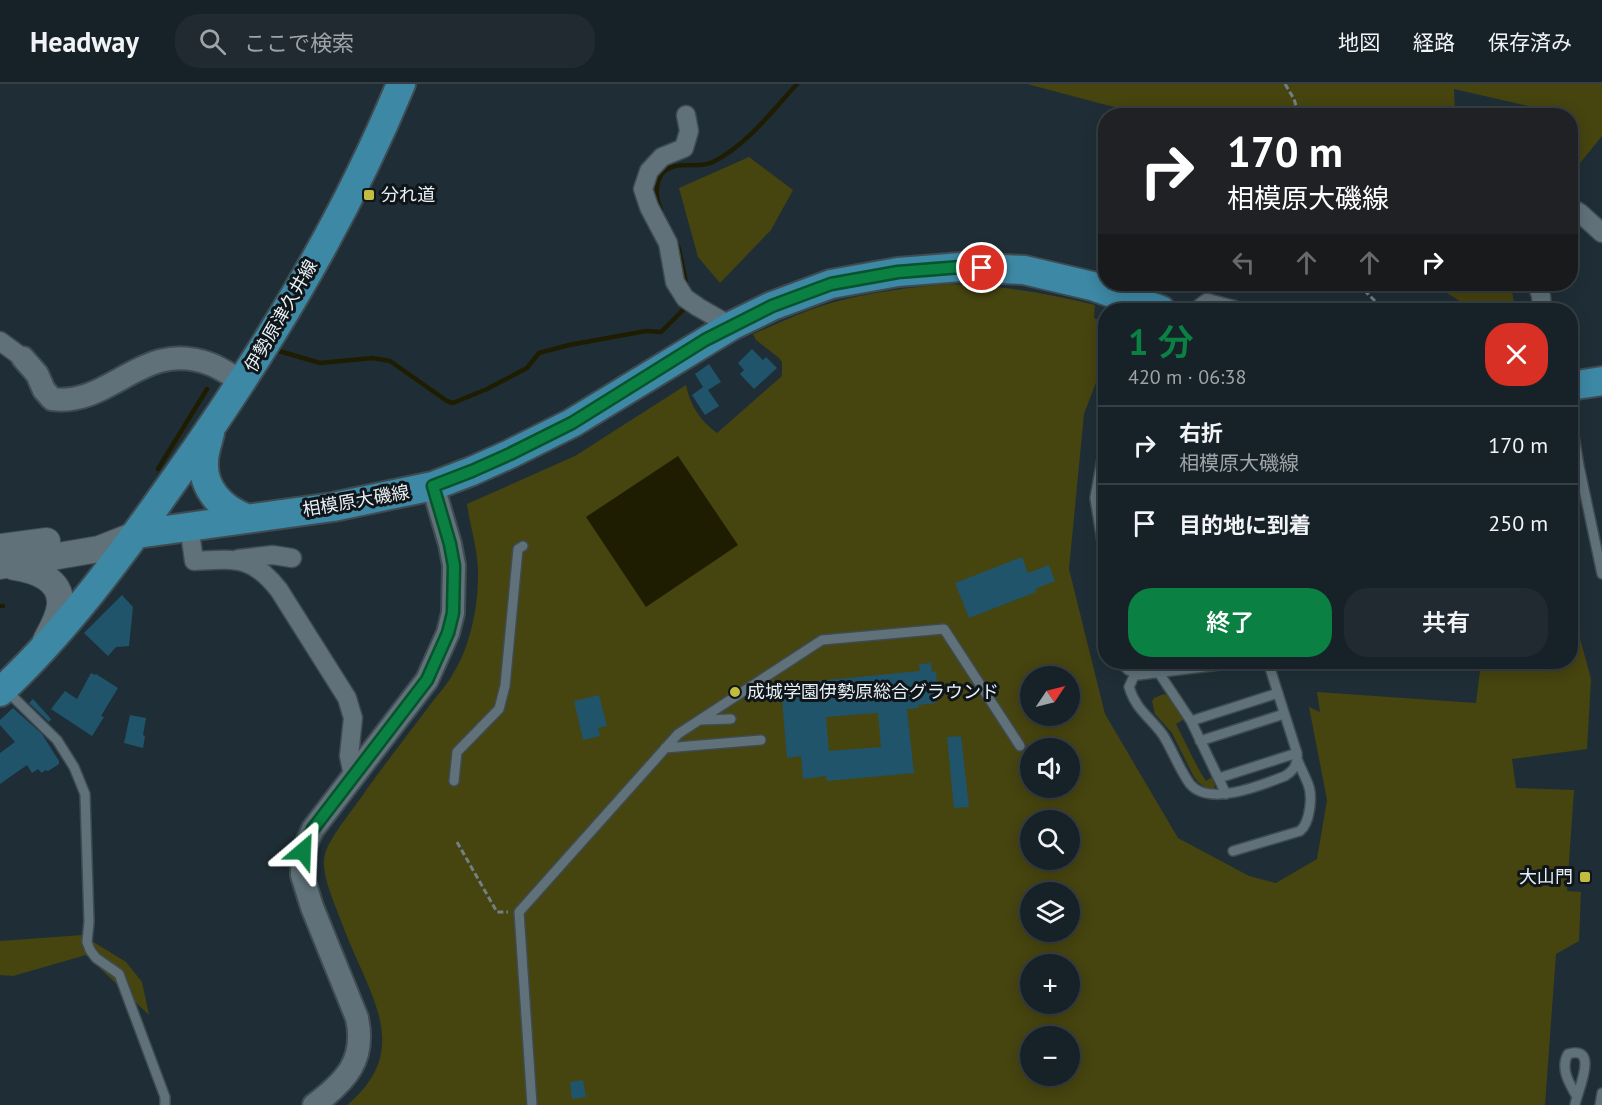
<!DOCTYPE html>
<html lang="ja">
<meta charset="utf-8">
<style>
:root{--surface:#172228;--page:#202a30;--text:#f1f3f6;--muted:#9ea4a8;--line:#363f45;--accent:#0b8043}
body{margin:0;font-family:"PT Sans","Noto Sans JP",sans-serif;background:var(--page);color:var(--text);height:100vh;display:flex;flex-direction:column;font-size:22px;white-space:nowrap}
*{box-sizing:border-box;margin:0}
p{font-size:20px;color:var(--muted)}
.icon{flex:none;width:33px;height:33px;fill:none;stroke:currentColor;stroke-width:2;stroke-linecap:round;stroke-linejoin:round}
.map{position:relative;flex:1;overflow:hidden}
.sheet{position:absolute;left:1098px;top:219px;width:480px;height:366px;display:flex;flex-direction:column;background:var(--surface);border-radius:24px;box-shadow:0 3px 15px #0003,0 0 0 2px var(--line)}
.sheet>*{flex:none}
.guide{position:absolute;left:1098px;top:24px;width:480px;height:183px;border-radius:24px;box-shadow:0 3px 15px #0003,0 0 0 2px var(--line);background:#202124;color:#fff;overflow:hidden}
.needle{width:39px;rotate:55deg}
.buttons{position:absolute;left:1020px;top:582px;display:grid;gap:12px}
.buttons a{display:grid;place-items:center;width:60px;height:60px;border-radius:50%;background:var(--surface);box-shadow:0 3px 15px #0003,0 0 0 2px var(--line);font-size:30px}
.pin{position:absolute;display:grid;place-items:center;width:51px;height:51px;color:#fff;margin:-26px;border:3px solid #fff;border-radius:50%;box-shadow:0 2px 6px #0007}
.me{position:absolute;width:66px;margin:-33px;rotate:26deg;stroke-linejoin:round;filter:drop-shadow(0 0 4px #0008)}
.turn{display:flex;align-items:center;gap:21px;height:126px;padding:0 30px;font-size:27px}
.turn .icon{width:78px;height:78px;stroke-width:2.5}
.turn b{display:block;font-size:42px;line-height:51px}
.lanes{display:flex;align-items:center;height:57px;padding:0 30px;background:#0003;justify-content:center;gap:30px;direction:ltr}
.lanes .off{opacity:.35}
.round{display:grid;place-items:center;flex:none;width:63px;height:63px;border-radius:24px;background:var(--page)}
.summary{display:flex;align-items:center;justify-content:space-between;height:102px;padding:0 30px}
h1{font-size:36px;font-weight:600;line-height:45px;color:var(--accent)}
.button{display:flex;gap:12px;margin-top:auto;padding:12px 30px}
.button a{flex:1;height:69px;border-radius:24px;background:var(--accent);color:#fff;font-size:24px;font-weight:600;line-height:69px;text-align:center}
.button a+a{background:var(--page);color:var(--text)}
ul{padding:0;list-style:none}
li{display:flex;align-items:center;gap:18px;height:78px;padding:0 30px;border-top:2px solid var(--line)}
li div{flex:1}
li b{display:block;font-size:22px}
li em{font-style:normal}
header{display:flex;align-items:center;gap:36px;box-sizing:border-box;height:84px;padding:0 30px;background:var(--surface);border-bottom:2px solid var(--line)}
header strong{font-size:28px}
nav{display:flex;gap:33px;margin-inline-start:auto;font-size:21px}
.search{width:420px;height:54px;background:var(--page);display:flex;align-items:center;gap:15px;box-sizing:border-box;padding:0 21px;border-radius:24px;color:var(--muted);font-size:22px}
.map>svg:first-child{display:block}
</style>
<header>
<strong>Headway</strong>
<div class="search"><svg class="icon" aria-label="search" viewBox="0 0 24 24"><circle cx="10" cy="10" r="6"/><path d="M15 15l6 6"/></svg>ここで検索</div>
<nav><a>地図</a><a>経路</a><a>保存済み</a></nav>
</header>
<div class="map">
<svg width="1602" height="1021" viewBox="0 0 1602 1021">
<rect width="100%" height="100%" fill="#1f2e36"/>
<path fill="#46440f" fill-rule="evenodd" d="M1027 0H1602V52L1572 89 1570 32 1543 31 1541 25 1454 5 1455 31H1144Z
M749 73 793 106 771 146 720 199 698 173 679 104Z
M947 200C998 201 1046 209 1095 221L1094 234 1105 238V266L1100 288 1084 330 1069 485 1105 630 1178 754 1249 792 1276 799 1317 775 1327 716 1309 623 1320 628 1317 608 1476 619 1481 578H1570L1571 521 1591 595 1587 665 1512 675 1516 704 1574 706 1567 807 1581 808 1579 857 1556 870 1545 1021H347C401 976 383 933 358 878 349 859 342 839 334 819 329 805 321 785 325 770 330 752 356 722 367 705 387 677 409 649 430 621 438 610 448 600 454 588 470 562 478 523 478 492 479 470 470 442 467 420L575 372 686 301C690 321 700 337 717 349L782 292V278L779 274 756 256 753 250C779 239 804 227 831 219 869 208 908 204 947 200ZM1030 592H1070V632H1030ZM1030 664H1070V704H1030ZM1030 736H1070V776H1030ZM1030 808H1070V848H1030ZM1030 880H1070V920H1030ZM1030 952H1070V992H1030Z
M1432 200H1511L1515 226 1473 225Z
M1164 610 1168 612 1184 635 1176 640C1186 659 1194 679 1206 697L1212 693 1215 703 1211 707 1199 699 1194 693 1172 649 1155 630 1152 617 1154 614Z
M82 851 126 878 142 898 149 931 86 871 13 892 0 891V857Z"/>
<path fill="#1e1d02" d="M678 372 738 461 646 523 586 433Z"/>
<g fill="none" stroke-linecap="round" stroke-linejoin="round">
<path stroke="#1e1d02" stroke-width="4.5" d="M661 126C656 116 655 101 661 91 673 74 698 86 713 78 747 61 772 27 797 0
M675 156 679 165 686 199
M279 267 320 279 372 274 390 277 447 317 453 319 487 305 527 284 539 269 569 261 646 247 661 248 688 221
M158 385 207 305
M0 522H3"/>
</g>
<path fill="#20546a" fill-rule="evenodd" d="M752 265 763 276 766 273 777 284 754 305 740 290 744 286 738 279Z
M709 280 721 298 708 306 719 322 705 331 692 311 703 303 695 290Z
M1022 473 1028 489 1049 481 1055 497 1035 505 1036 508 969 534 955 499Z
M122 511 133 523 129 562 116 563 108 572 84 549Z
M931 579 932 588 936 587 938 613 935 614 936 619 918 621 919 624 907 625 914 689 827 697 826 692 803 695 801 672 787 674 782 615H787L786 600 920 587 919 580ZM878 629 881 663 829 667 826 633Z
M91 589 95 591 96 590 118 604 101 632 104 633 92 652 51 625 65 607 77 615Z
M599 611 607 642 598 644 600 652 583 656 574 617Z
M33 615 51 635 49 638 29 619Z
M13 624 42 650 59 677V680L48 687 45 686 42 689 38 685 32 689 27 681 0 700V669L15 658 0 641V636Z
M130 631 146 634 143 651 145 652 143 664 124 659Z
M961 652 969 723 954 724 947 653Z
M583 996 586 1013 572 1015 570 998Z"/>
<g fill="none" stroke-linecap="round" stroke-linejoin="round">
<defs>
<path id="service" d="M1570 328 1579 382 1602 490
M1106 352 1095 414 1106 483
M1120 578 1128 586 1139 591 1244 578
M1159 589 1191 637 1226 710
M1135 590 1129 603C1136 626 1150 633 1163 651 1173 667 1179 685 1190 700 1209 723 1262 701 1285 692 1295 686 1298 679 1297 669L1268 578
M6 606 57 656 74 683 85 710 89 838 87 858 90 866 96 874 119 890 165 1013V1021
M701 636 731 635
M1191 637 1278 609
M1200 657 1284 630
M665 664 761 656
M1219 694 1297 669
M454 697 457 668 499 625 505 602 518 465 523 462
M1233 767 1300 747C1310 739 1313 712 1308 700 1305 692 1301 685 1298 677
M532 1021 519 828 678 650 822 556 944 545 1020 662
M1575 1021C1576 1010 1601 960 1568 970 1560 984 1569 999 1576 1011
M1600 1021 1602 1009"/>
<path id="minor" d="M686 31 689 47 684 64 662 73 649 87 643 105 649 123 668 159 675 198 685 214 698 223 731 242
M1570 123 1580 129 1602 149
M1537 200 1541 212 1542 226
M1198 226 1207 219 1234 226
M0 257 23 274
M189 441 194 477C234 475 252 471 279 506L347 614 353 634 349 672 353 691
M238 475 273 471 292 474"/>
<path id="tertiary" d="M23 274 37 290 44 306 52 315C111 323 143 254 210 280 221 284 232 292 242 298
M314 1021C346 997 366 976 357 934L312 823 302 791 303 767 313 745 427 596 448 549 453 529 454 481 450 460 433 402"/>
<path id="secondary" d="M0 463 47 457
M0 482 99 465 137 450
M14 483C34 486 62 495 60 521 59 533 52 545 46 556"/>
<path id="primary" d="M1570 302 1602 297
M210 349C208 358 204 368 204 377 202 405 222 425 246 434
M137 450 333 423 433 402 472 387 510 370 572 339 731 242 772 222 831 200 898 188 961 183 1024 186 1092 202 1161 226
M0 608C64 549 120 473 170 402 260 276 342 143 401 0"/>
</defs>
<use href="#service" stroke="#3e4b51" stroke-width="12"/>
<use href="#minor" stroke="#3e4b51" stroke-width="21"/>
<use href="#tertiary" stroke="#3e4b51" stroke-width="26"/>
<use href="#secondary" stroke="#3e4b51" stroke-width="28"/>
<use href="#primary" stroke="#3e4b51" stroke-width="32"/>
<path stroke="#727f85" stroke-width="3" stroke-dasharray="6 3" stroke-linecap="butt" d="M1285 0 1294 15 1299 32
M1358 200 1384 226
M457 758 497 828H508"/>
<use href="#service" stroke="#607179" stroke-width="9"/>
<use href="#minor" stroke="#607179" stroke-width="18"/>
<use href="#tertiary" stroke="#607179" stroke-width="22"/>
<use href="#secondary" stroke="#607179" stroke-width="26"/>
<use href="#primary" stroke="#3d88a5" stroke-width="28"/>
</g>
<g fill="none" stroke-linecap="round" stroke-linejoin="round">
<defs>
<path id="route" d="M303 767 313 745 427 596 448 549 453 529 454 482 450 460 433 402 472 387 510 370 572 339 705 256 772 222 831 200 898 188 961 183 982 184"/>
</defs>
<use href="#route" stroke="#07532c" stroke-width="15"/>
<use href="#route" stroke="#0b8043" stroke-width="10"/>
</g>
<g fill="#c2bd3f" stroke="#0f1519" stroke-width="2">
<rect x="363" y="105" width="12" height="12" rx="3"/>
<circle cx="735" cy="608" r="6"/>
<rect x="1579" y="787" width="12" height="12" rx="3"/>
</g>
<g text-anchor="middle" stroke-width="6" stroke-linejoin="round" paint-order="stroke">
<g font-size="18" fill="#e7f1f6" stroke="#0f1519" text-anchor="start">
<text x="381" y="117">分れ道</text>
<text x="747" y="614">成城学園伊勢原総合グラウンド</text>
<text x="1573" y="799" text-anchor="end">大山門</text>
</g>
<g font-size="18" fill="#e7f1f6" stroke="#0f1519">
<text transform="translate(281 232) rotate(-60)" y="6">伊勢原津久井線</text>
<text transform="translate(356 417) rotate(-10)" y="6">相模原大磯線</text>
</g>
</g>
</svg>
<div class="buttons">
<a><svg class="needle" viewBox="-14 -14 28 28"><path d="M0-13l5 13h-10z" fill="#e53935"/><path d="M0 13l5-13h-10z" fill="#9ea4a8"/></svg></a>
<a><svg class="icon" aria-label="sound" viewBox="0 0 24 24"><path d="M4 9h4l5-4v14l-5-4H4zM17 9q2 3 0 6"/></svg></a>
<a><svg class="icon" aria-label="search" viewBox="0 0 24 24"><circle cx="10" cy="10" r="6"/><path d="M15 15l6 6"/></svg></a>
<a><svg class="icon" aria-label="layers" viewBox="0 0 24 24"><path d="M12 4l9 5-9 5-9-5zM3 14l9 5 9-5"/></svg></a>
<a>+</a>
<a>−</a>
</div>
<div class="pin" style="left:982px;top:184px;background:#d93025"><svg class="icon" aria-label="arrive" viewBox="0 0 24 24"><path d="M6 21V4h12l-3 4 3 4H6"/></svg></div>
<svg class="me" style="left:303px;top:767px" viewBox="-20 -20 40 40"><path d="M0-17L14 15 0 8-14 15z" fill="#0b8043" stroke="#fff" stroke-width="4"/></svg>
<div class="guide">
<div class="turn"><svg class="icon" aria-label="right" viewBox="0 0 24 24"><path d="M7 20v-9h11M14 6l5 5-5 5"/></svg><div><b>170 m</b>相模原大磯線</div></div>
<div class="lanes"><svg class="icon off" aria-label="left" viewBox="0 0 24 24"><path d="M17 20v-9H6M10 6l-5 5 5 5"/></svg><svg class="icon off" aria-label="ahead" viewBox="0 0 24 24"><path d="M12 20V5M6 11l6-6 6 6"/></svg><svg class="icon off" aria-label="ahead" viewBox="0 0 24 24"><path d="M12 20V5M6 11l6-6 6 6"/></svg><svg class="icon" aria-label="right" viewBox="0 0 24 24"><path d="M7 20v-9h11M14 6l5 5-5 5"/></svg></div>
</div>
<section class="sheet">
<div class="summary"><div><h1>1 分</h1><p>420 m · 06:38</p></div><a class="round" style="background:#d93025;color:#fff"><svg class="icon" aria-label="close" viewBox="0 0 24 24"><path d="M6 6l12 12M18 6L6 18"/></svg></a></div>
<ul>
<li><svg class="icon" aria-label="right" viewBox="0 0 24 24"><path d="M7 20v-9h11M14 6l5 5-5 5"/></svg><div><b>右折</b><p>相模原大磯線</p></div><em>170 m</em></li>
<li><svg class="icon" aria-label="arrive" viewBox="0 0 24 24"><path d="M6 21V4h12l-3 4 3 4H6"/></svg><div><b>目的地に到着</b></div><em>250 m</em></li>
</ul>
<div class="button"><a>終了</a><a>共有</a></div>
</section>
</div>
